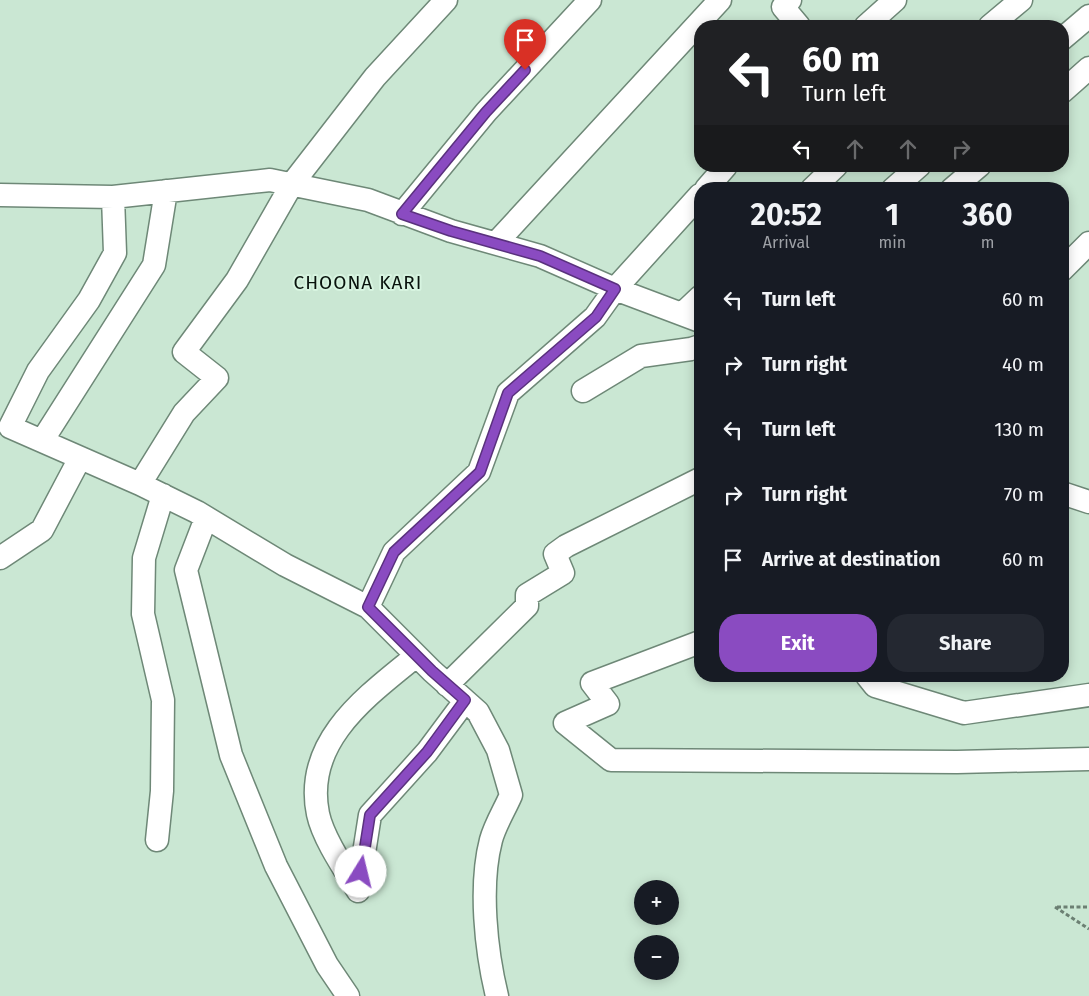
<!DOCTYPE html>
<meta charset="utf-8">
<style>
:root{--surface:#171b24;--page:#242831;--text:#f1f3f6;--muted:#9ea1a6;--accent:#8a4bc1}
body{margin:0;font-family:"Fira Sans",sans-serif;background:var(--page);color:var(--text);height:100vh;display:flex;flex-direction:column;font-size:19px;white-space:nowrap}
*{box-sizing:border-box;margin:0}
p{font-size:16px;color:var(--muted)}
.icon{flex:none;width:28px;height:28px;fill:none;stroke:currentColor;stroke-width:2;stroke-linecap:round;stroke-linejoin:round}
.map{position:relative;flex:1;overflow:hidden}
.side{position:absolute;left:694px;top:182px;width:375px;height:500px;display:flex;flex-direction:column;background:var(--surface);border-radius:20px;box-shadow:0 2px 12px #0003}
.side>*{flex:none}
.banner{position:absolute;left:694px;top:20px;width:375px;height:152px;border-radius:20px;box-shadow:0 2px 12px #0003;background:#202124;color:#fff;overflow:hidden}
.buttons{position:absolute;left:634px;top:880px;display:grid;gap:10px}
.buttons a{display:grid;place-items:center;width:45px;height:45px;border-radius:50%;background:var(--surface);box-shadow:0 2px 12px #0003;font-size:25px}
.pin{position:absolute;display:grid;place-items:center;width:42px;height:42px;color:#fff;margin:-51px -21px;border-radius:50% 50% 50% 0;rotate:-45deg;box-shadow:0 0 5px #0007}
.pin .icon{rotate:45deg}
.me{position:absolute;width:55px;margin:-28px;rotate:9deg;stroke-linejoin:round;filter:drop-shadow(0 0 4px #0008)}
.turn{display:flex;align-items:center;gap:18px;height:105px;padding:0 25px;font-size:22px}
.turn .icon{width:65px;height:65px;stroke-width:2.5}
.turn b{display:block;font-size:35px;line-height:42px}
.lanes{display:flex;align-items:center;height:48px;padding:0 25px;background:#0003;justify-content:center;gap:25px;direction:ltr}
.lanes .off{opacity:.35}
.eta{display:flex;justify-content:space-evenly;align-items:center;height:85px;text-align:center}
.eta b{font-size:30px;font-weight:700;line-height:35px}
.button{display:flex;gap:10px;margin-top:auto;padding:10px 25px}
.button a{flex:1;height:58px;border-radius:20px;background:var(--accent);color:#fff;font-size:20px;font-weight:700;line-height:58px;text-align:center}
.button a+a{background:var(--page);color:var(--text)}
ul{padding:0;list-style:none}
li{display:flex;align-items:center;gap:15px;height:65px;padding:0 25px}
li div{flex:1}
li b{display:block;font-size:19px}
li em{font-style:normal}
.map>svg:first-child{display:block}
</style>
<div class="map">
<svg width="1089" height="996" viewBox="0 0 1089 996">
<rect width="100%" height="100%" fill="#cae7d3"/>
<g fill="none" stroke-linecap="round" stroke-linejoin="round">
<defs>
<path id="minor" d="M790 0 783 7 799 26
M866 26 895 0
M990 26 1021 0
M1062 39 1089 16
M1062 92 1089 68
M706 189 726 166
M812 189 836 166
M893 189 919 166
M952 189 979 166
M0 195 113 197 270 180 368 200 451 231 540 256 615 289 700 321
M113 197 115 253 89 300 38 371 10 427 140 484 197 512 285 565 368 607
M402 214 486 112 590 0
M497 242 720 0
M1062 270 1089 243
M682 314 700 297
M583 391 641 356 691 349 700 346
M42 441 154 265 166 191
M140 484 184 413 217 378 184 352 237 280 292 184 375 77 446 0
M1062 493 1089 502
M206 518 186 570 231 755 276 866 327 965 348 996
M0 558 42 530 80 458
M700 642 592 683 608 704 565 723 611 760 957 762 1089 759
M867 676 875 686 964 713 1089 695
M447 685 527 606V595L563 573 555 554 566 546 700 479
M157 840 162 791 163 700 143 614 144 558 163 495
M358 891C345 870 323 838 318 814 303 741 367 696 416 656
M358 891 370 815 427 752 465 701
M497 996C486 951 479 886 491 840 495 825 505 809 511 795L498 750 478 712 432 671 368 607 394 552 479 472 508 393 595 317 615 289 700 195"/>
</defs>
<use href="#minor" stroke="#6e8877" stroke-width="25"/>
<path stroke="#6c8073" stroke-width="3" stroke-dasharray="4 2.5" stroke-linecap="butt" d="M1055 907 1089 929
M1057 907H1089"/>
<use href="#minor" stroke="#fff" stroke-width="22"/>
</g>
<g fill="none" stroke-linecap="round" stroke-linejoin="round">
<defs>
<path id="route" d="M361 872 370 815 427 752 465 700 432 671 368 607 394 552 480 472 508 393 596 317 615 289 540 256 451 231 402 214 486 112 525 70"/>
</defs>
<use href="#route" stroke="#5a317d" stroke-width="12"/>
<use href="#route" stroke="#8a4bc1" stroke-width="9"/>
</g>
<g text-anchor="middle" stroke-width="4" stroke-linejoin="round" paint-order="stroke">
<g font-size="19" letter-spacing="1" fill="#08120c" stroke="#d7f4e0">
<text x="358" y="289">CHOONA KARI</text>
</g>
</g>
</svg>
<div class="buttons">
<a>+</a>
<a>−</a>
</div>
<div class="pin" style="left:525px;top:70px;background:#d93025"><svg class="icon" aria-label="arrive" viewBox="0 0 24 24"><path d="M6 21V4h12l-3 4 3 4H6"/></svg></div>
<svg class="me" style="left:361px;top:872px" viewBox="-20 -20 40 40"><circle r="19" fill="#fff"/><path d="M0-13L10 11 0 6-10 11z" fill="#8a4bc1"/></svg>
<div class="banner">
<div class="turn"><svg class="icon" aria-label="left" viewBox="0 0 24 24"><path d="M17 20v-9H6M10 6l-5 5 5 5"/></svg><div><b>60 m</b>Turn left</div></div>
<div class="lanes"><svg class="icon" aria-label="left" viewBox="0 0 24 24"><path d="M17 20v-9H6M10 6l-5 5 5 5"/></svg><svg class="icon off" aria-label="ahead" viewBox="0 0 24 24"><path d="M12 20V5M6 11l6-6 6 6"/></svg><svg class="icon off" aria-label="ahead" viewBox="0 0 24 24"><path d="M12 20V5M6 11l6-6 6 6"/></svg><svg class="icon off" aria-label="right" viewBox="0 0 24 24"><path d="M7 20v-9h11M14 6l5 5-5 5"/></svg></div>
</div>
<section class="side">
<div class="eta">
<div><b>20:52</b><p>Arrival</p></div>
<div><b>1</b><p>min</p></div>
<div><b>360</b><p>m</p></div>
</div>
<ul>
<li><svg class="icon" aria-label="left" viewBox="0 0 24 24"><path d="M17 20v-9H6M10 6l-5 5 5 5"/></svg><div><b>Turn left</b></div><em>60 m</em></li>
<li><svg class="icon" aria-label="right" viewBox="0 0 24 24"><path d="M7 20v-9h11M14 6l5 5-5 5"/></svg><div><b>Turn right</b></div><em>40 m</em></li>
<li><svg class="icon" aria-label="left" viewBox="0 0 24 24"><path d="M17 20v-9H6M10 6l-5 5 5 5"/></svg><div><b>Turn left</b></div><em>130 m</em></li>
<li><svg class="icon" aria-label="right" viewBox="0 0 24 24"><path d="M7 20v-9h11M14 6l5 5-5 5"/></svg><div><b>Turn right</b></div><em>70 m</em></li>
<li><svg class="icon" aria-label="arrive" viewBox="0 0 24 24"><path d="M6 21V4h12l-3 4 3 4H6"/></svg><div><b>Arrive at destination</b></div><em>60 m</em></li>
</ul>
<div class="button"><a>Exit</a><a>Share</a></div>
</section>
</div>
